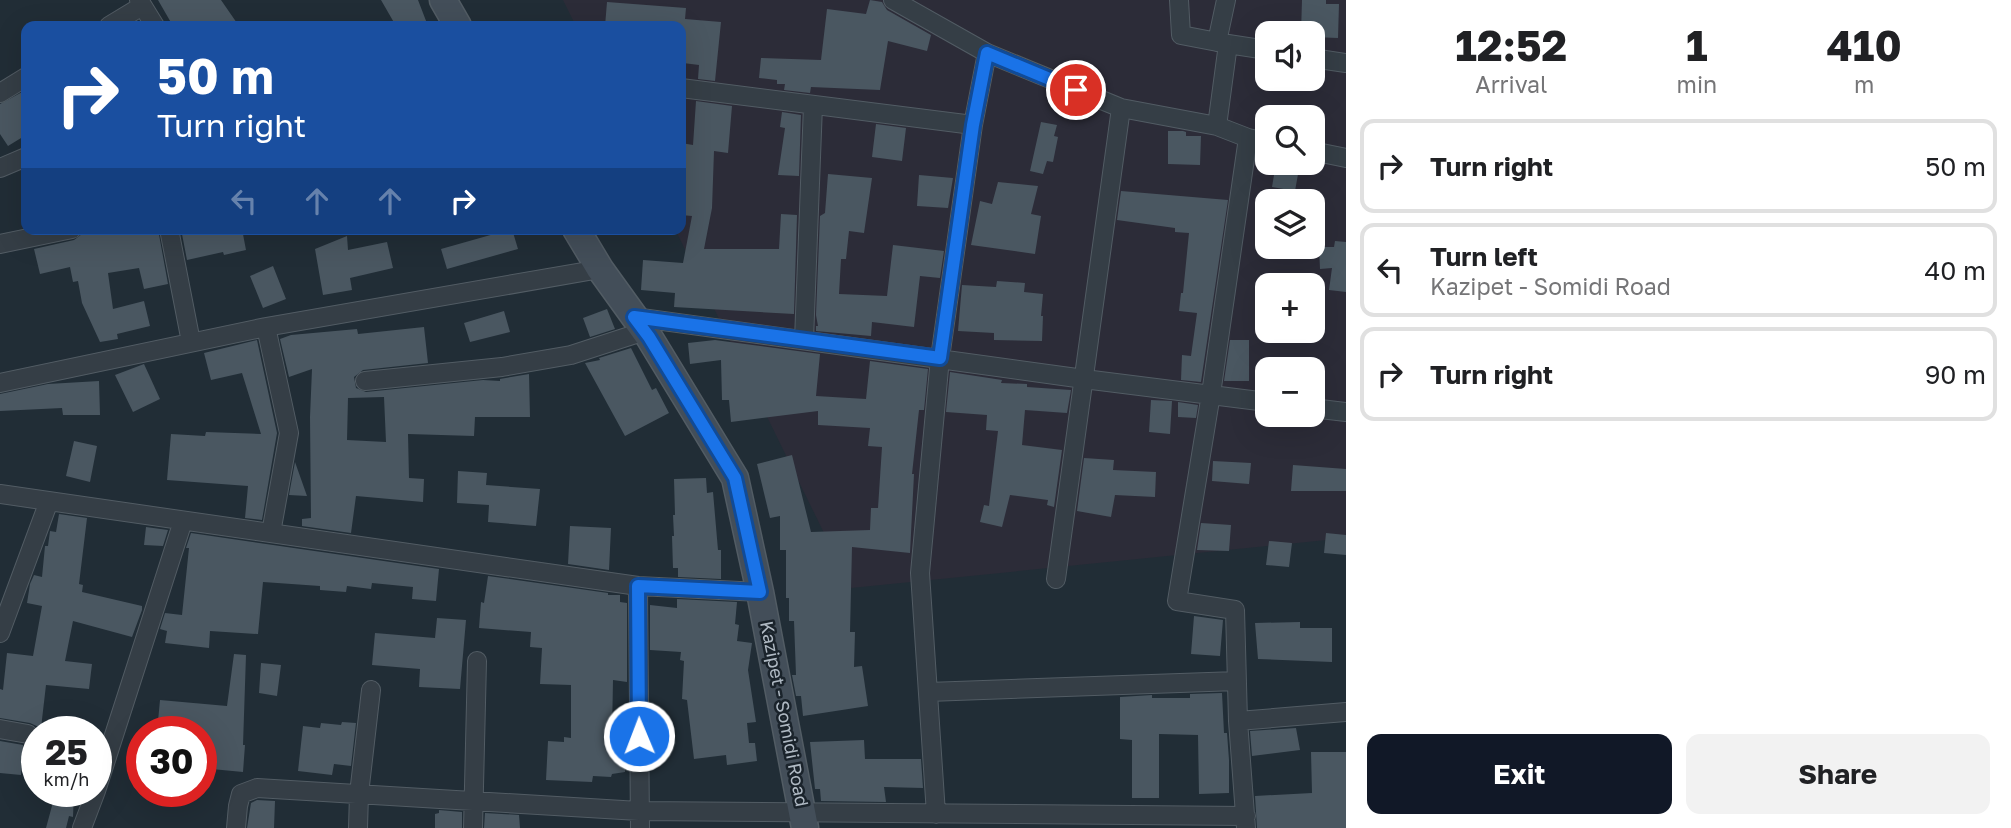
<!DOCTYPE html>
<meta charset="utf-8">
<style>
:root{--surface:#fff;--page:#f2f2f2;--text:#202124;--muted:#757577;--line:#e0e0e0;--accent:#111827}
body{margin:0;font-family:"Golos Text",sans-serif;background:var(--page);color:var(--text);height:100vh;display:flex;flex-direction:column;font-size:26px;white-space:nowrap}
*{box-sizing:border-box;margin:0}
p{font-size:23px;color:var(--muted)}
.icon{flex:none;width:38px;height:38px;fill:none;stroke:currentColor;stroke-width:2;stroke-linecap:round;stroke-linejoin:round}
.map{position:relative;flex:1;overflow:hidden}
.details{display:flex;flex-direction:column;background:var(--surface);width:665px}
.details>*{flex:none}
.top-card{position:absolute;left:21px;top:21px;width:665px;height:214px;border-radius:14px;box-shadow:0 7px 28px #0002;background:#1a4fa0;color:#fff;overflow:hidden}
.buttons{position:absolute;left:1255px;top:21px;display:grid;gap:14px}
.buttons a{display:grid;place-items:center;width:70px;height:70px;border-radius:14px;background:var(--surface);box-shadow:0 7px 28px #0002;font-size:35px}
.speed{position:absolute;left:21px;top:716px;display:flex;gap:14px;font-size:35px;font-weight:700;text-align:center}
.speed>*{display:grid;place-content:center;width:91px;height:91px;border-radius:50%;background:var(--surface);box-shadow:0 7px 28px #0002;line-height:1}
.speed small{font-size:18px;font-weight:400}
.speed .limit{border:10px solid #d22;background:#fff;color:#111}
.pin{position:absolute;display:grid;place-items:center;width:60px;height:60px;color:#fff;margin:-30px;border:4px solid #fff;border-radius:50%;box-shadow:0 2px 7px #0007}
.me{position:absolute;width:77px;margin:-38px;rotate:359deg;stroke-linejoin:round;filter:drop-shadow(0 0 5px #0008)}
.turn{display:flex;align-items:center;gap:24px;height:147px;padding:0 21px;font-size:32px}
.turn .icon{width:91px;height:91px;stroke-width:2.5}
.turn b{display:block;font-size:49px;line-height:60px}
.lanes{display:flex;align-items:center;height:66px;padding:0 21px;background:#0003;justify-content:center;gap:35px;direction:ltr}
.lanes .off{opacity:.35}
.eta{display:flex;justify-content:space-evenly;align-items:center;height:119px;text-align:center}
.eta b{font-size:42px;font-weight:700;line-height:49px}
.action{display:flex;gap:14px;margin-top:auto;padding:14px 21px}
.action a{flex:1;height:80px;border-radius:14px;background:var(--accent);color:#fff;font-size:28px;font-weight:700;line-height:80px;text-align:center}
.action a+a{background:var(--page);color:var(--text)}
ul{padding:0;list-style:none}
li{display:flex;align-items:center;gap:21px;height:94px;margin:0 14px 10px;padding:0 7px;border:4px solid var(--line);border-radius:14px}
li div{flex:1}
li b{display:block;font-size:26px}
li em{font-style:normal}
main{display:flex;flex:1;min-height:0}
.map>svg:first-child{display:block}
</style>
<main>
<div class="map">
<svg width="1346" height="828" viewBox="0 0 1346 828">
<rect width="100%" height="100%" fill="#212d36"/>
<path fill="#2c2c38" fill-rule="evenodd" d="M563 0H1346V538L851 588 675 229H681V26H576ZM1267 33H1312V79H1267ZM1267 117H1312V163H1267ZM1267 201H1312V247H1267ZM1267 285H1312V331H1267ZM1267 369H1312V415H1267Z"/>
<path fill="#4a5761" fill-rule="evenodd" d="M158 0H221L239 26H173Z
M381 0H418L428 26H396Z
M870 0 882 2 887 10 931 35 927 51 888 41 880 90 811 87 810 93 784 90 785 84H777V80L759 78 761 58 821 60 827 9 866 14Z
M1302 0H1326V4H1339L1338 38 1312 37V33H1301Z
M607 2 686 8 685 19 721 22 715 81 698 79 699 65 683 63 681 26H605Z
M26 90V135L8 146 0 134V104Z
M696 101 732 106 728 153 714 151 712 208 704 249H779L781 214 797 215 794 314 674 307 675 293 641 290 643 260 683 263 692 216 681 215V143L693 145Z
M782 112 801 115 799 176 778 175 785 128 780 127Z
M1041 122 1057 125 1054 136 1058 137 1053 162 1047 161 1043 174 1030 171Z
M876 124 906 128 902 161 872 157Z
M1168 131H1183L1186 132V136H1201L1200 165 1168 164Z
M1276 163H1300L1295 191 1272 187Z
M828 174 872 178 864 233 849 231 846 259H841L839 294 887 296 893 245 944 251 940 278 920 276 914 327 872 322 871 336 816 331V326H818L816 315 820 216 825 213Z
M919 175 953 178 948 208 917 206Z
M998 182 1038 186 1031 214 1041 216 1035 254 971 245 980 201 992 204Z
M1121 191 1228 200 1201 382 1181 380 1182 355 1191 356 1197 313 1179 311 1181 293H1183L1189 233 1175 232V228L1117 220Z
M115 229H158L168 284 144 289 139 268 108 273 113 309 144 301 150 326 117 334 118 339 100 342 82 303 78 281 73 282 70 267 40 274 34 249 74 240 82 234Z
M181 229H242L246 250 224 255 223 252 187 260Z
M512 229 518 249 447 269 441 249Z
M347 236 348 250 387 242 393 268 350 278 352 290 323 295 315 249Z
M1335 241 1346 242V292L1329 290 1332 268 1320 269 1319 247H1334Z
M273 266 286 299 263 308 250 276Z
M997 281 1025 283 1024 292 1043 294 1041 316H1043L1042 341 994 340V333L958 331 962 285 996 287Z
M607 309 615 329 590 337 583 318Z
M504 311 510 332 470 342 464 323Z
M424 327 428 363 363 370 354 377 356 388 366 392 483 380 500 381V379L529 374 530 417H475L474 436 408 434 409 478 424 479 423 502 356 496 351 533 302 526V519L311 518 310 417 312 369 289 377 280 339 291 335 357 329 358 334ZM384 397 386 442 347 440 348 398Z
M257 340 277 433 262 520 245 518 248 486 167 480 171 434 205 436 206 432 261 434 242 373 211 380 204 353Z
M715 340 820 354 816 396 866 399 870 361 928 369 924 410H919L912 474H914L910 553 852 547 850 632H855L854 667 862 666 868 706 803 716 801 696H796L792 675H796L794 621H789V598H786V550H780V516L770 518 757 464 792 455 811 532 870 530 871 508H878L882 447 868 446 870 428 818 425V411L731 422 729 400H722L721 360 690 364 688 343Z
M1230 340H1249V381H1224Z
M631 348 652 390 656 388 669 413 625 436 585 363 600 360 599 358Z
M144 364 160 399 133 412 115 375Z
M950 372 1002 380 1001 383 1027 384V387L1071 390 1067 413 1025 410 1022 445 1062 450 1054 507 1047 505 1048 500 1010 495 1002 527 980 522 984 505 989 506 998 431 986 430 987 415 946 412Z
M99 381 100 415H63L62 408 0 411V394L48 384Z
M1151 400 1172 401 1170 434 1149 432Z
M1178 402 1198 405 1196 418 1178 417Z
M74 441 97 446 90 482 66 476Z
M1084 458 1114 460 1113 470 1156 472 1155 497 1115 495 1111 517 1077 511Z
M1213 461 1251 463 1249 484 1212 481Z
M295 462 307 496 289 495Z
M1293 465 1346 469V491H1291Z
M458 471 487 473 486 485 540 489 536 526 488 522 489 505 457 503Z
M706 478 707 493 713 492 718 550H721V579L678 577V568H673L672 536H674L673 515H675L674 479Z
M59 514 87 518 79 584 83 585 82 592 142 606V610L132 637 73 621 65 661 92 664 89 689 46 685 41 728 30 723 0 718V689L3 690 7 653 33 656 42 606 27 603 30 584 34 575 42 577 45 546H48L50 531 56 532Z
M1201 523 1231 525 1229 551 1197 550Z
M570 526 611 528 609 570 568 564Z
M146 527 168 530 163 546 144 545Z
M191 533 439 569 436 601 412 599 413 587 372 583 371 589 347 586 346 592 320 590V586L263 582 258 634 210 631 209 648 165 643 167 631 160 629 165 613 182 615 189 548H186Z
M1326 533 1346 535V555L1324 553Z
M1269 541 1292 543 1289 567 1266 565Z
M488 576 608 593V595H620V602L627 603V682L613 680 612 734 626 735 625 772 612 774 611 777 593 776 592 782 546 780 548 741 564 742V737L571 738V685L540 684 542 648 530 647 531 632 479 628 481 602 484 603Z
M677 599 737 602 735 624 739 625 737 641 752 643 748 670 756 722 747 723 749 743H755L757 761 727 765 726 755 694 759 687 700 682 699 684 661 680 660 681 652 650 650V605L677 608Z
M1194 616 1223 620 1220 656 1191 654Z
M437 618 466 620 460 689 419 687 420 669 372 665 375 633 435 638Z
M1300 622V628H1332V662L1258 659 1255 623Z
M234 654 246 655 243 745H245L243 772 201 768V732H157L160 700 227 706Z
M261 663 281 665 277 696 259 693Z
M1222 693 1224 733H1227L1229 760V793L1199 794 1198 735 1159 734V798H1132V740L1120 739V697L1152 695V698H1190V694Z
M342 722 356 723 351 766 334 764 332 775 298 771 303 726 320 728 321 723 341 725Z
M1296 728 1300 750 1252 756 1250 731Z
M864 740 865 759H921L923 788 884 787 886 802 821 801 820 789H815L810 742Z
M0 741 23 745 21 775 0 773Z
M1311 752H1346V828H1257L1255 796 1312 793Z
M56 791H74L73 817 69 816 66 828H46Z
M257 800 275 801 274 828H247L251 803Z
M439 810 462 812V828H435V814L439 813Z
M485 813 519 815 520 828H484Z"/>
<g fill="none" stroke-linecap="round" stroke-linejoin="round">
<defs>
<path id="street" d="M139 0 155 26
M893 0 987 53 1121 108 1217 126
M1179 0 1181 35 1228 44
M109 26 142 6
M1217 42 1226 0
M1267 50 1228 44 1217 126 1248 138 1267 142
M1312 58 1346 63
M681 88 973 125
M0 93 26 77
M1312 151 1346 158
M0 168 26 157
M169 229 191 342
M0 244 72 229
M634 317 1084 379 1267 402
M266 327 289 433 271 533
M804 340 813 105
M365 381 502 367 571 355 645 331
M0 383 266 327 600 269
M1312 408 1346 412
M0 494 638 586 760 592
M1056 579 1121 108
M638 586 640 828
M0 633 49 501
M928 692 1237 681
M1238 721 1346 712
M0 729 28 734
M96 791 183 521
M936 814 920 573 940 358 973 125 987 53
M82 828 96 791
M236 828 238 806 241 794 257 788 639 811 1246 816
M358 828 359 794 371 690
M473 828 477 661
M1246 828 1238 721 1235 610 1177 601 1211 394 1248 138"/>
<path id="secondary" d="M443 0 458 26
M576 229 600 269 649 337 735 478 760 592 805 828"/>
</defs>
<use href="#street" stroke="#525c64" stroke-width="20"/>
<use href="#secondary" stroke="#525c64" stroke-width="29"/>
<use href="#street" stroke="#353e46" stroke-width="18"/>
<use href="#secondary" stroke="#434e59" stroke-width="26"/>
</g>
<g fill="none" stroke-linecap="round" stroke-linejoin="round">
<defs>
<path id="route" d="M639 736 638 586 760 592 735 478 649 337 634 317 940 358 973 125 987 53 1076 90"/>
</defs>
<use href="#route" stroke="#114b97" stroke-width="18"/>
<use href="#route" stroke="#1a73e8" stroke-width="12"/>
</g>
<g text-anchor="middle" stroke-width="5" stroke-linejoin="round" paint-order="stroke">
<g font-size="18" fill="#afb9c3" stroke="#1a232b">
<text transform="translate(784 714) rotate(79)" y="6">Kazipet - Somidi Road</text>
</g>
</g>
</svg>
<div class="buttons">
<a><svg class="icon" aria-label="sound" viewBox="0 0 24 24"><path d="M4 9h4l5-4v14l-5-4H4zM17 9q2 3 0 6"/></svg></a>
<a><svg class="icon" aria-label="search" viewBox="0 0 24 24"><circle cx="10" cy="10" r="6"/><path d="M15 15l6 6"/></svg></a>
<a><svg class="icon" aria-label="layers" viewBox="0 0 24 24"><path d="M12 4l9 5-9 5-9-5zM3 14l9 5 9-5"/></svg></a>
<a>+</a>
<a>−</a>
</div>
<div class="speed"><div>25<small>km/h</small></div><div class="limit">30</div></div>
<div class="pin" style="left:1076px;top:90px;background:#d93025"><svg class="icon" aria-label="arrive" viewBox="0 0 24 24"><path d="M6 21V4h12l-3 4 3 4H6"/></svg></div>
<svg class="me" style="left:639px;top:736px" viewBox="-20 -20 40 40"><circle r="17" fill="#1a73e8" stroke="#fff" stroke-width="3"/><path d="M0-11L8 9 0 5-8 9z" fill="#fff"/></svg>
<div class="top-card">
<div class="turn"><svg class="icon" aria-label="right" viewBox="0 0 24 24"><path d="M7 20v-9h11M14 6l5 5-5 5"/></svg><div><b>50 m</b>Turn right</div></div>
<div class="lanes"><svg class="icon off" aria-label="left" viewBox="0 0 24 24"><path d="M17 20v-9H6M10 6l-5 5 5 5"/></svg><svg class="icon off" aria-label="ahead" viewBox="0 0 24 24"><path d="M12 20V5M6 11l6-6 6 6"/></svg><svg class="icon off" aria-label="ahead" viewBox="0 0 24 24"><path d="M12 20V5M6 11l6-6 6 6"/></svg><svg class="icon" aria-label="right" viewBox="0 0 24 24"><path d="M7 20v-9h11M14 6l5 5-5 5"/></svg></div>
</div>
</div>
<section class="details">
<div class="eta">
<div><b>12:52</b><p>Arrival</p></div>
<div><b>1</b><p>min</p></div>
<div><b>410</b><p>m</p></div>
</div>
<ul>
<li><svg class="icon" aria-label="right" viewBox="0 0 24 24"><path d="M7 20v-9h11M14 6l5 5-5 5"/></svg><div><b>Turn right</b></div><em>50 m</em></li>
<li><svg class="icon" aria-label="left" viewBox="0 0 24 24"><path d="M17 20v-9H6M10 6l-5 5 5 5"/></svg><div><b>Turn left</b><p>Kazipet - Somidi Road</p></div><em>40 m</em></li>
<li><svg class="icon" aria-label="right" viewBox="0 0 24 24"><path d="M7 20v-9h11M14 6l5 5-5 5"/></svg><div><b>Turn right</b></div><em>90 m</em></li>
</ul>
<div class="action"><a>Exit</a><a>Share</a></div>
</section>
</main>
